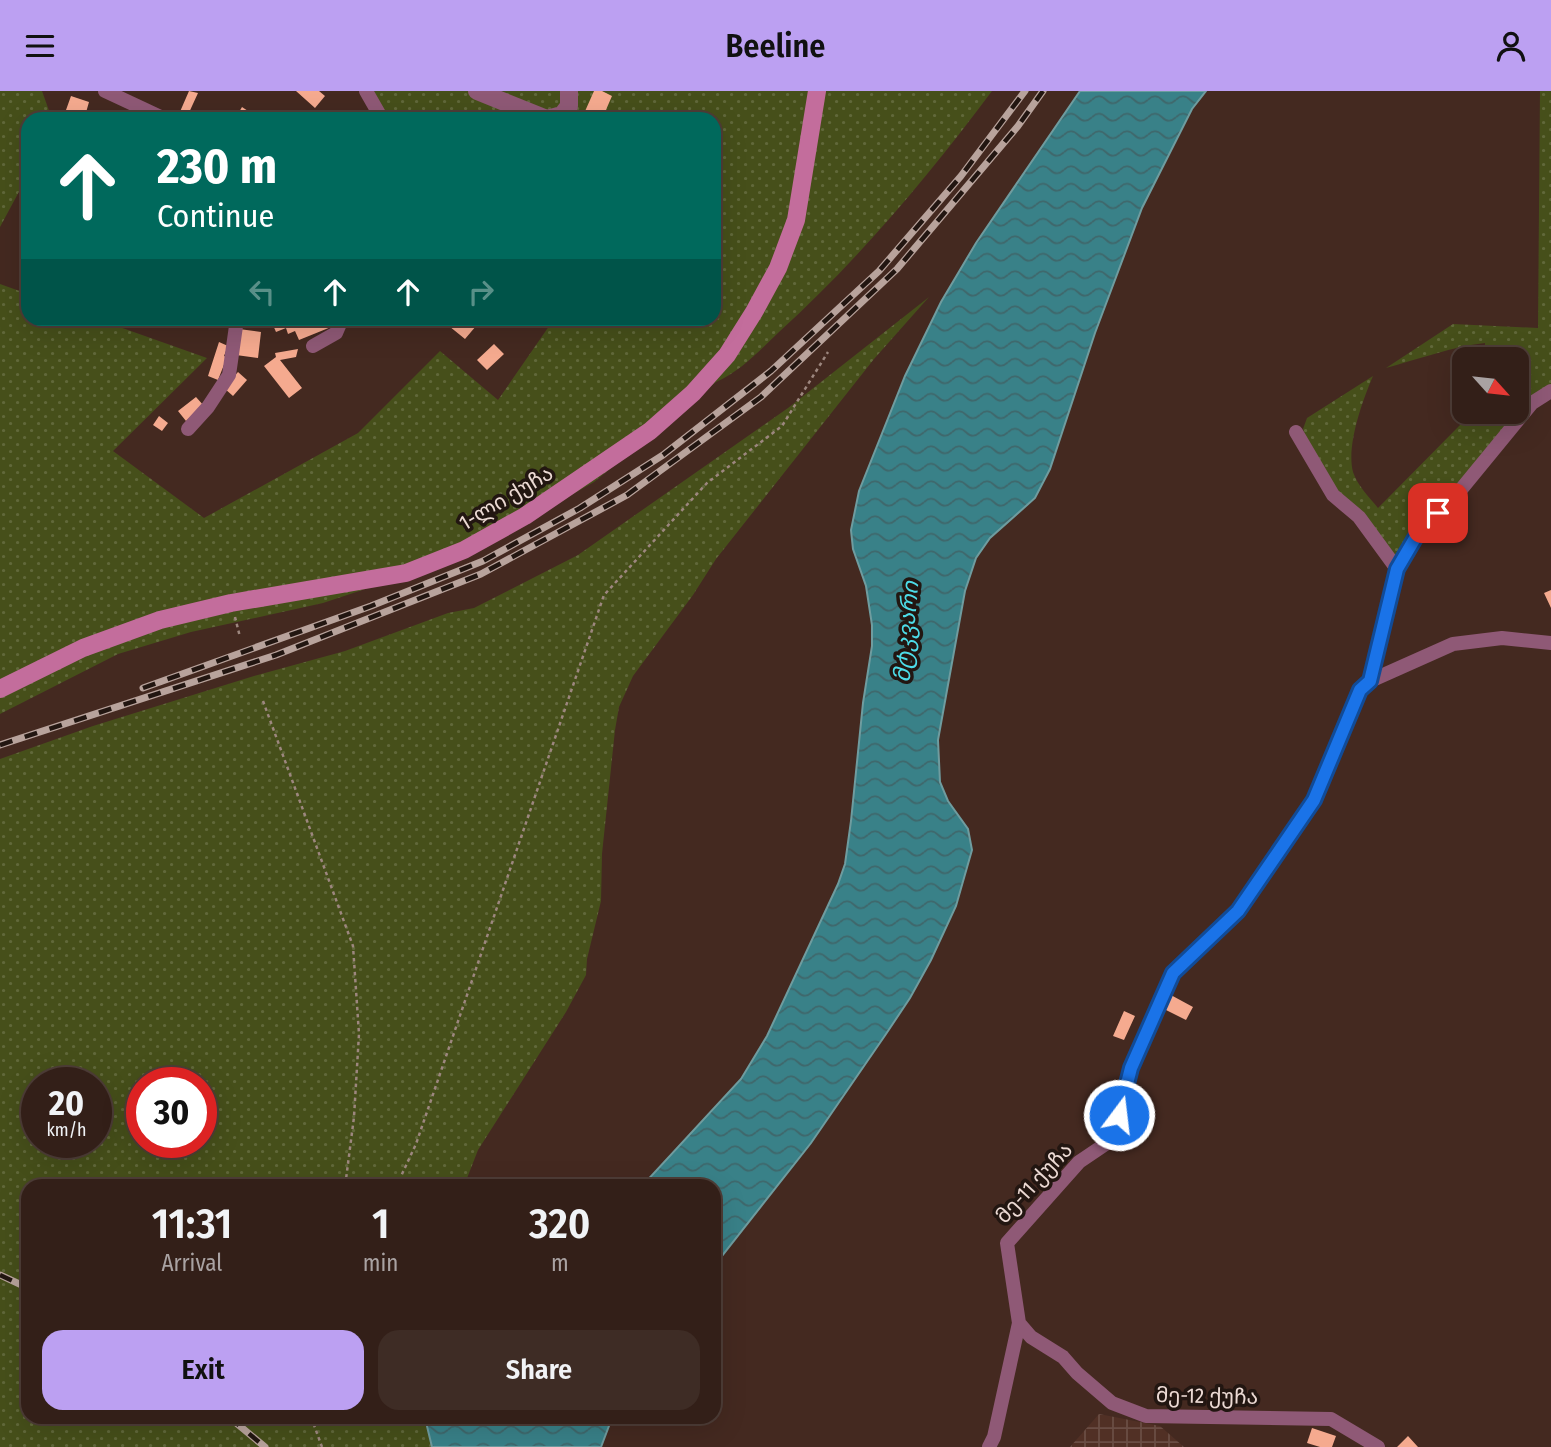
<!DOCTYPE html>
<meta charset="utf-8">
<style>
:root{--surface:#331f18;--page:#3e2c25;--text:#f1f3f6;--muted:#a9a2a2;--line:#4e3d37;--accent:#bca0f2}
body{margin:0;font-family:"Fira Sans Condensed","Noto Sans Georgian",sans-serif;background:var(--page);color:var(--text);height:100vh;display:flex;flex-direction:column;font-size:26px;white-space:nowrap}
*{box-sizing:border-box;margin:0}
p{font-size:23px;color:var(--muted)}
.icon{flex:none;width:38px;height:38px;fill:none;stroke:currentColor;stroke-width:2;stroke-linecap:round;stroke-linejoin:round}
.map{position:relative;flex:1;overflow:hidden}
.sheet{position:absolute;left:21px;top:1088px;width:700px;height:245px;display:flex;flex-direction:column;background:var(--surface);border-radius:21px;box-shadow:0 7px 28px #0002,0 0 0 2px var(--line)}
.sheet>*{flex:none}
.banner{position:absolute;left:21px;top:21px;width:700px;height:214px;border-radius:21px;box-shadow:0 7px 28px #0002,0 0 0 2px var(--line);background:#00695c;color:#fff;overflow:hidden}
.needle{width:46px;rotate:117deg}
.controls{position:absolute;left:1452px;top:256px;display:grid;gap:14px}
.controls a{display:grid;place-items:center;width:77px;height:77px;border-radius:14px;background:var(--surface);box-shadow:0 7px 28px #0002,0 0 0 2px var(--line);font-size:35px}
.speed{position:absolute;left:21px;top:976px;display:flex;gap:14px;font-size:35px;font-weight:700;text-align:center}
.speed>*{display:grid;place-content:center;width:91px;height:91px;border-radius:50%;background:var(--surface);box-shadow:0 7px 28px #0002,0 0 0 2px var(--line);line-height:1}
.speed small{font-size:18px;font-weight:400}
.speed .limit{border:10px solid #d22;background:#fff;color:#111}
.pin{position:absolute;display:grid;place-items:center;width:60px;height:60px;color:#fff;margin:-30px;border-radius:14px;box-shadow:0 4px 10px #0006}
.me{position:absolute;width:77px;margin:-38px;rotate:15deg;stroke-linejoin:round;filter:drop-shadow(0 0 5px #0008)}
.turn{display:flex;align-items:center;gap:24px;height:147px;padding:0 21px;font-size:32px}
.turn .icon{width:91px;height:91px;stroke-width:2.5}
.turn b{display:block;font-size:49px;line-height:60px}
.lanes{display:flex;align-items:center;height:66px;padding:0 21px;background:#0003;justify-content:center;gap:35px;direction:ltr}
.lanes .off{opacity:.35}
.eta{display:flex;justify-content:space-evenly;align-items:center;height:119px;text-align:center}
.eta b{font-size:42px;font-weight:600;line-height:49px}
.cta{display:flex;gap:14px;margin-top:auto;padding:14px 21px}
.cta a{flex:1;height:80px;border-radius:21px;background:var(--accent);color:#111;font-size:28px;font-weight:600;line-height:80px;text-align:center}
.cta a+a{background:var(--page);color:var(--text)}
header{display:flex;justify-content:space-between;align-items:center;height:91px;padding:0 21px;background:var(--accent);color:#111;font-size:32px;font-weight:600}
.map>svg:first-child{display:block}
</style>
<header><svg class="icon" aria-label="menu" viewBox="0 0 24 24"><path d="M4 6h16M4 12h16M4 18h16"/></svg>Beeline<svg class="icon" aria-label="person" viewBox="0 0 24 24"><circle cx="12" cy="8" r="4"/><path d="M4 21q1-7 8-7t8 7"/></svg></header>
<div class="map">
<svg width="1551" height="1356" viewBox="0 0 1551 1356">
<defs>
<pattern id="industrial-grid" width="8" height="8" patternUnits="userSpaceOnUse" patternTransform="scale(1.75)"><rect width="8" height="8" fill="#513025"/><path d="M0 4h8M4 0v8" fill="none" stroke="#6a4d44"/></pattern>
<pattern id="grass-dots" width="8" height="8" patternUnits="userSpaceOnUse" patternTransform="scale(1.75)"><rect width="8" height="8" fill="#464f1a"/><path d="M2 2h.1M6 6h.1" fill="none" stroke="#61683a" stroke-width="1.8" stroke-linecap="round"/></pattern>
<pattern id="water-waves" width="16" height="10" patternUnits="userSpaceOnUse" patternTransform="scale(1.75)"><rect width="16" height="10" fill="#398188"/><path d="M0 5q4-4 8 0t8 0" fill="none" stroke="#3f676b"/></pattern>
</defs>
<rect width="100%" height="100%" fill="#442920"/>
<path fill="url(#industrial-grid)" d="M1099 1323 1160 1335 1184 1356H1070Z"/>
<path fill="url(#grass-dots)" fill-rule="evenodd" d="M0 0H42L52 28H28V84L0 136Z
M362 0H992C928 86 858 169 779 241 759 260 741 280 716 291L594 391 465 465 323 512 191 541 118 563 0 623V193L28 203V228H97L207 267 113 360 204 427 358 342 440 260 498 309 554 228H714V28H418L373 17Z
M1540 0H1551V300L1454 407 1397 478C1359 434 1320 395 1303 338L1307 327 1373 285C1363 308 1346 355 1353 381 1357 394 1370 407 1378 417L1466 328 1469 320H1517V268H1484L1485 252C1451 256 1419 268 1386 277L1453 233 1538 237Z
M929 206 874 268 716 468 693 504 633 585 619 616 615 639 602 763 601 810 587 868 586 884 566 921 478 1059 464 1095 28 1096V1326L424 1327 432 1347V1356H266L251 1344 260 1356H0V668L93 635 254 585 345 560 448 522 474 517 578 464 788 317ZM37 992H96V1052H37ZM142 992H201V1052H142Z"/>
<path fill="url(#water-waves)" stroke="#6f9c9f" stroke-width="2" d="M1080 0H1206L1192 18 1142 117 1095 242 1050 378 1035 407 990 447 976 467 965 500 938 649 940 691 948 710 968 738 972 759 956 815 931 869 910 907 886 943 811 1052 714 1175V1096L642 1095 741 988 767 945 838 793 845 773 851 730 863 612 872 555V534L866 495 853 458 851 439 859 400 905 285 941 211 976 152Z
M425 1327V1326L612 1327 601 1356H432Z"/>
<path fill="#f5aa8f" d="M189 0 198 2 187 26 179 23Z
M296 0H319L325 5 315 17Z
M594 0H602L612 5 602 28H584L582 27Z
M71 5 89 11 85 25 66 19Z
M242 16 248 20 243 28H235Z
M174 228H183L184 231 175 233Z
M288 228H340L336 234 299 249 295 240 288 243 286 237 276 241 273 234Z
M375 228H394L380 236Z
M447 228H482L465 248 444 231Z
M239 238 261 241 258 267 236 264Z
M219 251 228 255 224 265 227 266 218 289 208 285Z
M494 253 504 263 487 279 477 269Z
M298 258 296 266 280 269 302 297 289 307 264 275 276 266 275 262Z
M238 281 247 289 233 305 224 297Z
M196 306 204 315 186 330 178 320Z
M159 325 168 332 162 340 153 334Z
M1551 499V517L1544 502Z
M1169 903 1193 916 1186 929 1162 917Z
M1124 920 1135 925 1124 949 1113 945Z
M1312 1337 1336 1345 1332 1356H1320L1307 1352Z
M1408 1345 1418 1356H1397Z"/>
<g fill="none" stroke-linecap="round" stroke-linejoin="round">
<path stroke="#9d877f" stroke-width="2.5" stroke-dasharray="3.5 3.5" stroke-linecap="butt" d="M235 526 240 546
M263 610 353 855 359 943 354 1026 345 1096
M396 1096 416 1053 604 504 707 392 782 335 828 261
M315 1326 314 1334 322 1356"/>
<path stroke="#8f5976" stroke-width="7" d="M404 228 407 233
M439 229 440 228"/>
<path stroke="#8f5976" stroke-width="14" d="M105 0 165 28
M366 0 382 28
M313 255 336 242 342 228
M188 338 208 316 229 284 237 228
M1296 341 1333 404 1359 426 1397 478
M1370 590 1397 478 1409 457 1421 437 1454 407 1532 312 1551 300
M1019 1232 1031 1246 1063 1266 1077 1282 1112 1312 1146 1325 1331 1328 1378 1356
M989 1356 994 1346 1019 1232 1007 1152 1079 1071 1113 1048 1131 977 1173 882 1238 820 1314 709 1360 599 1370 590 1453 553 1502 547 1551 552"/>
<path stroke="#8f5976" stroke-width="18" d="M477 0 547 28 562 24 569 15V0"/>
<path stroke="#c36d9c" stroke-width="18" d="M0 598 83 557 160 529 231 512 406 482 464 459 525 425 650 340 693 302 727 264 754 221 778 177 796 129 817 0"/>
<defs>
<path id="rail" d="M143 597 371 515 483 470 580 417 663 364 771 280 879 180 961 85 1025 0
M0 654 276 564 481 483 627 404 761 306 897 178 1018 35 1043 0
M0 1184 28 1197
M229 1326 265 1356"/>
</defs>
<use href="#rail" stroke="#b8a39c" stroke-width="7"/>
<use href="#rail" stroke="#221611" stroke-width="4.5" stroke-dasharray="13" stroke-linecap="butt"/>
</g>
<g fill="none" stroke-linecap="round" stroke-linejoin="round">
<defs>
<path id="route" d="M1119 1024 1131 977 1173 882 1238 820 1314 709 1360 599 1370 590 1397 478 1421 437 1438 422"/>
</defs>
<use href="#route" stroke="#114b97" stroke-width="18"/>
<use href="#route" stroke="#1a73e8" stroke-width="12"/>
</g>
<g text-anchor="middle" stroke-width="7" stroke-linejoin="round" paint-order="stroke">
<g font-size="21" fill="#ecdad4" stroke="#221611">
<text transform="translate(506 407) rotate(-31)" y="7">1-ლი ქუჩა</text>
<text transform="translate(1034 1092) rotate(-47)" y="7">მე-11 ქუჩა</text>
<text transform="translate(1207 1305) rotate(1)" y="7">მე-12 ქუჩა</text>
</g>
<g font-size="23" font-style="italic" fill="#4ddce8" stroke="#221611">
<text transform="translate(906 541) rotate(-85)" y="8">მტკვარი</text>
</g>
</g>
</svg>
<div class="controls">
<a><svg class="needle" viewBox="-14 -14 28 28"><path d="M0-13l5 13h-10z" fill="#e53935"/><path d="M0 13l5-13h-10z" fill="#a9a2a2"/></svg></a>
</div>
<div class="speed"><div>20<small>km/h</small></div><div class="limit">30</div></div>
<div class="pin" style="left:1438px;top:422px;background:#d93025"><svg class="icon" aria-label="arrive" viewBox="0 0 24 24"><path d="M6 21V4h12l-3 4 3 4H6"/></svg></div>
<svg class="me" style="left:1119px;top:1024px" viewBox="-20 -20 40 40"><circle r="17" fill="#1a73e8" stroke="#fff" stroke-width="3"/><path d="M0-11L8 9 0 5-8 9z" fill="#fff"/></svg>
<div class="banner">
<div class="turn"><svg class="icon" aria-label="ahead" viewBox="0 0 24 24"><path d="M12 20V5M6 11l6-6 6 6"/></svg><div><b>230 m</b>Continue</div></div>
<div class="lanes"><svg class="icon off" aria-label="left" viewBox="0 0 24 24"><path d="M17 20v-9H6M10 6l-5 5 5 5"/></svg><svg class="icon" aria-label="ahead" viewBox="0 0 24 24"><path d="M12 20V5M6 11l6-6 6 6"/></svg><svg class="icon" aria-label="ahead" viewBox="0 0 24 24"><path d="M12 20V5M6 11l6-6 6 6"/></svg><svg class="icon off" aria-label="right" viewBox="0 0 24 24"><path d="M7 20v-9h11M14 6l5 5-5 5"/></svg></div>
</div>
<section class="sheet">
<div class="eta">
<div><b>11:31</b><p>Arrival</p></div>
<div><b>1</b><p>min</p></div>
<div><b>320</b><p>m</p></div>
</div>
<div class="cta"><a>Exit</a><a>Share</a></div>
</section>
</div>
